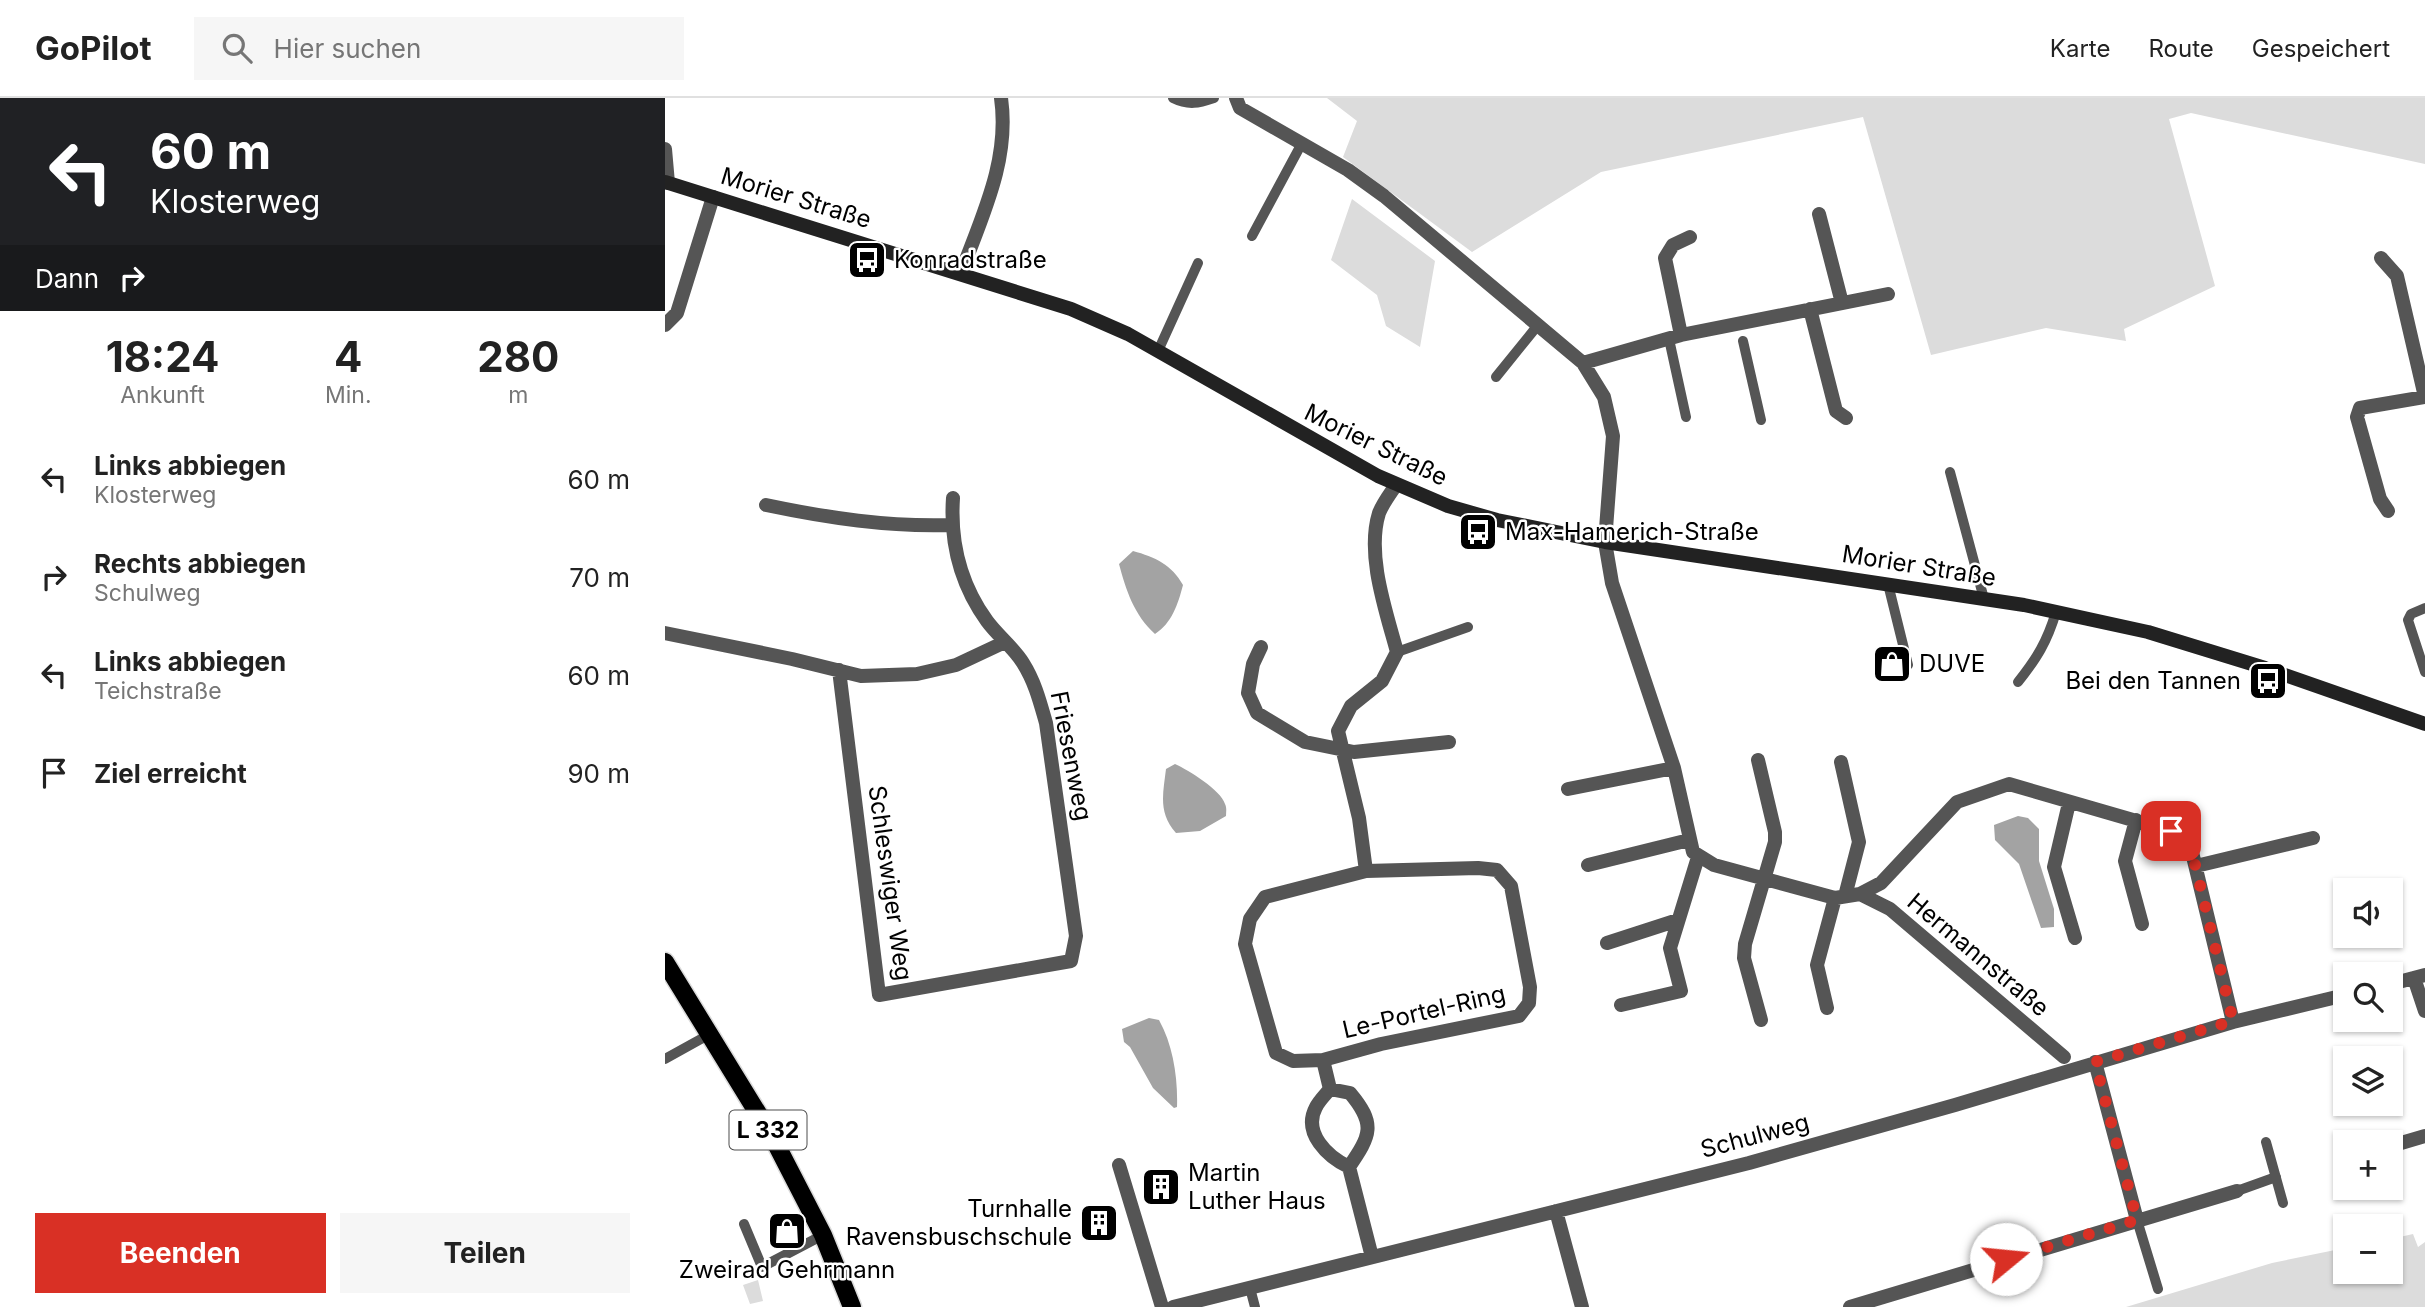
<!DOCTYPE html>
<html lang="de">
<meta charset="utf-8">
<style>
:root{--surface:#fff;--page:#f6f6f6;--text:#222;--muted:#767676;--line:#e0e0e0;--accent:#d93025}
body{margin:0;font-family:Inter,sans-serif;background:var(--page);color:var(--text);height:100vh;display:flex;flex-direction:column;font-size:26px;white-space:nowrap}
*{box-sizing:border-box;margin:0}
p{font-size:23px;color:var(--muted)}
.icon{flex:none;width:38px;height:38px;fill:none;stroke:currentColor;stroke-width:2;stroke-linecap:round;stroke-linejoin:round}
.map{position:relative;flex:1;overflow:hidden}
.details{display:flex;flex-direction:column;background:var(--surface);width:665px}
.details>*{flex:none}
.banner{background:#202124;color:#fff;overflow:hidden}
.tools{position:absolute;left:1668px;top:780px;display:grid;gap:14px}
.tools a{display:grid;place-items:center;width:70px;height:70px;border-radius:0px;background:var(--surface);box-shadow:0 2px 5px #0004;font-size:35px}
.pin{position:absolute;display:grid;place-items:center;width:60px;height:60px;color:#fff;margin:-30px;border-radius:14px;box-shadow:0 4px 10px #0006}
.me{position:absolute;width:77px;margin:-38px;rotate:73deg;stroke-linejoin:round;filter:drop-shadow(0 0 5px #0008)}
.turn{display:flex;align-items:center;gap:24px;height:147px;padding:0 35px;font-size:32px}
.turn .icon{width:91px;height:91px;stroke-width:2.5}
.turn b{display:block;font-size:49px;line-height:60px}
.then{display:flex;align-items:center;height:66px;padding:0 35px;background:#0003;gap:14px;font-size:26px}
.eta{display:flex;justify-content:space-evenly;align-items:center;height:119px;text-align:center}
.eta b{font-size:42px;font-weight:700;line-height:49px}
.cta{display:flex;gap:14px;margin-top:auto;padding:14px 35px}
.cta a{flex:1;height:80px;border-radius:0px;background:var(--accent);color:#fff;font-size:28px;font-weight:700;line-height:80px;text-align:center}
.cta a+a{background:var(--page);color:var(--text)}
ul{padding:0;list-style:none}
li{display:flex;align-items:center;gap:21px;height:98px;padding:0 35px}
li div{flex:1}
li b{display:block;font-size:26px}
li em{font-style:normal}
header{display:flex;align-items:center;gap:42px;box-sizing:border-box;height:98px;padding:0 35px;background:var(--surface);border-bottom:2px solid var(--line)}
header strong{font-size:33px}
nav{display:flex;gap:38px;margin-inline-start:auto;font-size:24px}
.search{width:490px;height:63px;background:var(--page);display:flex;align-items:center;gap:18px;box-sizing:border-box;padding:0 24px;border-radius:0px;color:var(--muted);font-size:26px}
main{display:flex;flex:1;min-height:0}
.map>svg:first-child{display:block}
</style>
<header>
<strong>GoPilot</strong>
<div class="search"><svg class="icon" aria-label="search" viewBox="0 0 24 24"><circle cx="10" cy="10" r="6"/><path d="M15 15l6 6"/></svg>Hier suchen</div>
<nav><a>Karte</a><a>Route</a><a>Gespeichert</a></nav>
</header>
<main>
<section class="details">
<div class="banner">
<div class="turn"><svg class="icon" aria-label="left" viewBox="0 0 24 24"><path d="M17 20v-9H6M10 6l-5 5 5 5"/></svg><div><b>60 m</b>Klosterweg</div></div>
<div class="then">Dann<svg class="icon" aria-label="right" viewBox="0 0 24 24"><path d="M7 20v-9h11M14 6l5 5-5 5"/></svg></div>
</div>
<div class="eta">
<div><b>18:24</b><p>Ankunft</p></div>
<div><b>4</b><p>Min.</p></div>
<div><b>280</b><p>m</p></div>
</div>
<ul>
<li><svg class="icon" aria-label="left" viewBox="0 0 24 24"><path d="M17 20v-9H6M10 6l-5 5 5 5"/></svg><div><b>Links abbiegen</b><p>Klosterweg</p></div><em>60 m</em></li>
<li><svg class="icon" aria-label="right" viewBox="0 0 24 24"><path d="M7 20v-9h11M14 6l5 5-5 5"/></svg><div><b>Rechts abbiegen</b><p>Schulweg</p></div><em>70 m</em></li>
<li><svg class="icon" aria-label="left" viewBox="0 0 24 24"><path d="M17 20v-9H6M10 6l-5 5 5 5"/></svg><div><b>Links abbiegen</b><p>Teichstraße</p></div><em>60 m</em></li>
<li><svg class="icon" aria-label="arrive" viewBox="0 0 24 24"><path d="M6 21V4h12l-3 4 3 4H6"/></svg><div><b>Ziel erreicht</b></div><em>90 m</em></li>
</ul>
<div class="cta"><a>Beenden</a><a>Teilen</a></div>
</section>
<div class="map">
<svg width="1760" height="1209" viewBox="0 0 1760 1209">
<rect width="100%" height="100%" fill="#fff"/>
<path fill="#dcdcdc" d="M662 0H1760V66L1526 15 1504 21 1550 188 1459 231 1461 243 1381 230 1266 257 1198 19 936 74 807 154 678 59 692 23Z
M687 101 770 163 755 249 721 228 712 197 666 162Z
M1748 1136 1753 1149 1760 1144V1209H1461L1607 1165 1680 1150V1174H1726V1141Z
M93 1182 98 1203 85 1206 78 1187Z"/>
<path fill="#a3a3a3" d="M468 453C490 459 507 467 518 487 513 506 507 525 490 536 469 517 461 492 454 466Z
M510 666C523 672 556 692 560 706 562 710 561 714 561 718L535 733 511 735C493 715 498 696 501 671Z
M1353 718 1363 720 1374 731V763L1389 811V829L1376 830 1354 766 1330 742 1329 727Z
M484 920 494 922C508 947 513 980 512 1009L509 1010 488 990 465 949 459 944 457 931Z"/>
<g fill="none" stroke-linecap="round" stroke-linejoin="round">
<defs>
<path id="primary" d="M0 864 108 1040 158 1137 187 1209"/>
</defs>
<use href="#primary" stroke="#dbdbdb" stroke-width="21"/>
<path stroke="#555" stroke-width="10" d="M508 0C524 8 534 5 549 0
M587 138 637 45
M1004 241 1021 319
M1078 243 1096 322
M493 253 533 165
M831 279 873 227
M1285 374 1319 501
M1223 486 1243 567
M1760 510 1746 516 1743 522 1760 574
M732 554 803 529
M1353 584C1372 560 1382 544 1391 514
M0 961 45 936
M1601 1044 1618 1105
M1572 1093 1611 1079
M1472 1122 1493 1191
M79 1126 97 1169 158 1137
M585 1190 590 1209"/>
<path stroke="#555" stroke-width="14" d="M571 0 575 10 683 72 719 98 918 265 939 299 948 338 940 444 947 485 1009 670 1028 754 1049 767 1170 800 1195 796 1216 785 1292 704 1344 686 1506 733 1525 746 1568 924
M0 51 3 85
M1154 116 1177 205
M1716 160 1732 178 1760 299
M296 175C317 118 345 62 336 0
M1145 211 1171 313 1181 320
M0 227 12 215 48 99
M1016 237 1000 160 1008 147 1025 139
M918 265 1016 237 1223 196
M101 407C163 420 223 429 286 427
M1723 413 1715 401 1692 319 1695 310 1760 299
M0 535 127 561 196 578 252 576 291 567 340 544
M596 549 588 566 583 595 592 615 640 644 689 654 784 644
M174 572 214 897 406 863 411 838 381 625C375 604 370 584 358 565 348 549 333 538 322 523 296 487 285 445 288 400
M1093 662 1110 734V744L1080 846 1079 860 1096 922
M1176 664 1194 744 1180 798
M903 691 1009 670
M1404 705 1389 769 1410 840
M1471 722 1460 763 1477 826
M923 767 1024 742
M1531 768 1648 740
M813 770 832 772 846 788 865 889 864 905 854 918 716 946 658 962 628 963 611 955 580 846 585 821 600 799 701 773Z
M701 773 694 720 673 633 686 608 717 583 732 554C721 513 701 457 714 415 718 405 725 396 731 387
M1195 796 1225 811 1399 959
M942 845 1013 822
M1749 880 1760 913
M1726 886 1760 877
M956 907 1016 893 1005 850 1033 759
M1162 910 1152 867 1170 800
M658 962 665 991
M1430 964 1472 1122
M665 991 685 995C711 1026 706 1037 684 1069 663 1059 637 1035 651 1009 654 1003 660 997 665 991Z
M1726 1048 1760 1038
M454 1067 497 1209
M684 1069 707 1159
M891 1113 917 1209
M508 1209 1084 1065 1290 1007 1568 924 1680 897
M1185 1209 1572 1093"/>
<path stroke="#222" stroke-width="14" d="M0 84 406 211 463 236 713 378 783 408 832 422 940 444 1359 507 1483 534 1600 570 1760 626"/>
<use href="#primary" stroke="#000" stroke-width="18"/>
</g>
<g fill="none" stroke-linecap="round" stroke-linejoin="round">
<path stroke="#d93025" stroke-width="12" stroke-dasharray="0 21.6" d="M1341 1161 1472 1122 1430 964 1568 923 1525 746 1506 733"/>
</g>
<defs>
<symbol id="bus-square" viewBox="-11 -11 22 22"><rect x="-9" y="-9" width="18" height="18" rx="4" fill="#000" stroke="#fff"/><path d="M-5-6H5V4H4V6H2V4H-2V6H-4V4H-5ZM-3.5-4V0h7V-4ZM-3.5 1.2v1.5H-2V1.2ZM2 1.2v1.5H3.5V1.2Z" fill="#fff"/></symbol>
<symbol id="shop-square" viewBox="-11 -11 22 22"><rect x="-9" y="-9" width="18" height="18" rx="4" fill="#000" stroke="#fff"/><path d="M-5-2.5h2.3a2.7 3.5 0 0 1 5.4 0H5L5.5 6h-11ZM-1.5-2.5h3a1.5 2.3 0 0 0-3 0Z" fill="#fff"/></symbol>
<symbol id="building-square" viewBox="-11 -11 22 22"><rect x="-9" y="-9" width="18" height="18" rx="4" fill="#000" stroke="#fff"/><path d="M-4-6H4V6H1V3H-1V6H-4ZM-2.5-4.3h1.7v1.8h-1.7ZM.8-4.3h1.7v1.8H.8ZM-2.5-1h1.7V.8h-1.7ZM.8-1h1.7V.8H.8Z" fill="#fff"/></symbol>
</defs>
<g fill-rule="evenodd">
<use href="#bus-square" x="180" y="140" width="44" height="44"/>
<use href="#bus-square" x="791" y="412" width="44" height="44"/>
<use href="#shop-square" x="1205" y="544" width="44" height="44"/>
<use href="#bus-square" x="1581" y="561" width="44" height="44"/>
<use href="#building-square" x="474" y="1067" width="44" height="44"/>
<use href="#building-square" x="412" y="1103" width="44" height="44"/>
<use href="#shop-square" x="100" y="1111" width="44" height="44"/>
</g>
<g text-anchor="middle" stroke-width="5" stroke-linejoin="round" paint-order="stroke">
<rect fill="#fff" stroke="#4c4c4c" stroke-width="2" x="64.5" y="1012.5" width="77" height="39" rx="5"/>
<g font-size="23" font-weight="bold" fill="#000">
<text x="103" y="1040">L 332</text>
</g>
<g font-size="24" fill="#000" stroke="#fff">
<text transform="translate(131 100) rotate(17)" y="8">Morier Straße</text>
<text transform="translate(711 347) rotate(26)" y="8">Morier Straße</text>
<text transform="translate(1254 468) rotate(9)" y="8">Morier Straße</text>
<text transform="translate(406 658) rotate(79)" y="8">Friesenweg</text>
<text transform="translate(225 785) rotate(82)" y="8">Schleswiger Weg</text>
<text transform="translate(1313 857) rotate(40)" y="8">Hermannstraße</text>
<text transform="translate(759 914) rotate(-13)" y="8">Le-Portel-Ring</text>
<text transform="translate(1090 1038) rotate(-15)" y="8">Schulweg</text>
</g>
<g font-size="24" fill="#000" stroke="#fff" text-anchor="start">
<text x="229" y="170">Konradstraße</text>
<text x="840" y="442">Max-Hamerich-Straße</text>
<text x="1254" y="574">DUVE</text>
<text x="1576" y="591" text-anchor="end">Bei den Tannen</text>
<text x="523" y="1083">Martin<tspan x="523" dy="28">Luther Haus</tspan></text>
<text x="407" y="1119" text-anchor="end">Turnhalle<tspan x="407" dy="28">Ravensbuschschule</tspan></text>
<text x="122" y="1180" text-anchor="middle">Zweirad Gehrmann</text>
</g>
</g>
</svg>
<div class="tools">
<a><svg class="icon" aria-label="sound" viewBox="0 0 24 24"><path d="M4 9h4l5-4v14l-5-4H4zM17 9q2 3 0 6"/></svg></a>
<a><svg class="icon" aria-label="search" viewBox="0 0 24 24"><circle cx="10" cy="10" r="6"/><path d="M15 15l6 6"/></svg></a>
<a><svg class="icon" aria-label="layers" viewBox="0 0 24 24"><path d="M12 4l9 5-9 5-9-5zM3 14l9 5 9-5"/></svg></a>
<a>+</a>
<a>−</a>
</div>
<div class="pin" style="left:1506px;top:733px;background:#d93025"><svg class="icon" aria-label="arrive" viewBox="0 0 24 24"><path d="M6 21V4h12l-3 4 3 4H6"/></svg></div>
<svg class="me" style="left:1341px;top:1161px" viewBox="-20 -20 40 40"><circle r="19" fill="#fff"/><path d="M0-13L10 11 0 6-10 11z" fill="#d93025"/></svg>
</div>
</main>
